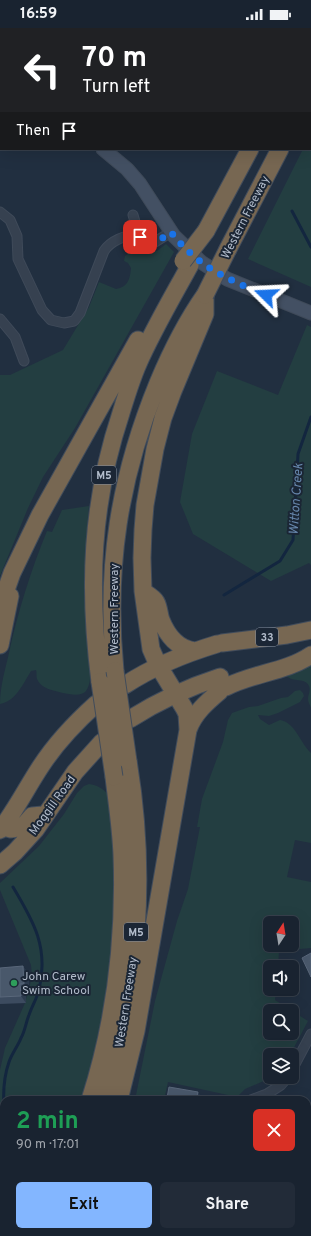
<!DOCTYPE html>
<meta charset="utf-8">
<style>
:root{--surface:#192330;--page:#222b38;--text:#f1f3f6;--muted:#9fa4ab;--line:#37404c;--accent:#83b6ff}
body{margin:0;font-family:Overpass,sans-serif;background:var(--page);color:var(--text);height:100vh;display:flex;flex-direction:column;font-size:15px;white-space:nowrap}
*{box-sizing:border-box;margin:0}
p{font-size:13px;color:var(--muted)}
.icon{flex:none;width:22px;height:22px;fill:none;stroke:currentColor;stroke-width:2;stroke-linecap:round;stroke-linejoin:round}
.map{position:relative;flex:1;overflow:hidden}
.drawer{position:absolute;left:0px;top:1068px;width:311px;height:140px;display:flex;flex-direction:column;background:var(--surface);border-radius:12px 12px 0 0;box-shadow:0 4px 16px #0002,0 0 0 1px var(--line)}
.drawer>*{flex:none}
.banner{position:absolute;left:0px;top:0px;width:311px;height:122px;box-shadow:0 4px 16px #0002,0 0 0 1px var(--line);background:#202124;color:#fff;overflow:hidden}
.needle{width:26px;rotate:12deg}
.tools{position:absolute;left:263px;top:888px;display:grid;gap:8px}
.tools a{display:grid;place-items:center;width:36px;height:36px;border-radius:6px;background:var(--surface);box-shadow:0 4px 16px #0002,0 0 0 1px var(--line);font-size:20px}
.pin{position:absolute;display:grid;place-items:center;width:34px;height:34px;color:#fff;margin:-17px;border-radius:8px;box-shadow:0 2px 6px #0006}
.me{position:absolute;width:44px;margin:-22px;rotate:291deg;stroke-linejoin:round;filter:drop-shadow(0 0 3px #0008)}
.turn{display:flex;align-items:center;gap:14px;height:84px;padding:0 16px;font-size:18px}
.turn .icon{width:52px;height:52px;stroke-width:2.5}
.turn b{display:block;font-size:28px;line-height:34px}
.then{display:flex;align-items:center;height:38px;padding:0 16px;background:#0003;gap:8px;font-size:15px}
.round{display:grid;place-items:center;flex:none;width:42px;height:42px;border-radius:6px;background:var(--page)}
.head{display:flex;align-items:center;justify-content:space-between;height:68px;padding:0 16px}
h1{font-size:24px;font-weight:700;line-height:30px;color:#1e9e55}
.cta{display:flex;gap:8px;margin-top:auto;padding:8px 16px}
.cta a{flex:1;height:46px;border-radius:6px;background:var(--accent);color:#111;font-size:16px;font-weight:700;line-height:46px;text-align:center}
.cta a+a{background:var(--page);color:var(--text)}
.status{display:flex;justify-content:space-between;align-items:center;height:28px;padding:0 20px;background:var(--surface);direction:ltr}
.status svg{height:11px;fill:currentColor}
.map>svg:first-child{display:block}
</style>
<div class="status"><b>16:59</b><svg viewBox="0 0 49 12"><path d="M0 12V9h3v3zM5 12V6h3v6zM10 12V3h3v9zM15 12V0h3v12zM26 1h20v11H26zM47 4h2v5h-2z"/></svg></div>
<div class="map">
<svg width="311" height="1208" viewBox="0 0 311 1208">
<rect width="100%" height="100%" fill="#212f40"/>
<path fill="#233e41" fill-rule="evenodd" d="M311 106V259L248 231 303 121H310Z
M130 211 136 214 140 219 157 223 166 216 174 224 75 400 43 449 28 480 0 548V347H10L63 322 89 279 99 254 116 261C128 259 130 251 131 240L128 235 124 233 125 228 128 226 125 224V216Z
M307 297 311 299V537L309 535 271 553 193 506 180 474 192 406 217 343 278 367Z
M89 478C85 524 82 569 88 615 89 627 94 652 86 663 81 669 69 666 63 665 53 662 41 661 37 651 36 648 37 645 36 642L31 643C23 656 16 673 0 676 0 659 5 642 9 625 18 583 31 542 47 503L52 504 62 482Z
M311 637V680C310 677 308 674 308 671 308 667 311 662 309 658 305 649 293 655 287 648L297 645Z
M300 662 303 665 304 668 300 674 278 685 269 688 258 687 260 691 269 697 280 692C296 695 300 715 311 725V815L295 812 287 849 311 854V920L279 923 278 939H270V961H276L275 972 292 983H270V1005H292V983L308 993 290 1027H270V1049H273L245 1061 237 1069 168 1054 164 1072H135L155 973 177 893 188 861 200 799H197L202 771 223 714 228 692 232 685 249 679 258 678 281 670 288 669 295 663ZM270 895H292V917H270Z
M89 756C97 757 102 760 108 766 110 785 113 805 115 824 115 836 114 848 114 860 114 931 102 1004 81 1072H4V1204H25L23 1208H0V1042L5 1020 25 975 32 949 31 937 0 862V855L39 818 64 786 77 765 84 758Z
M72 1204H120L118 1208H70Z"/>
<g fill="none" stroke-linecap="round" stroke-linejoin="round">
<path stroke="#13263f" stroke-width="3" d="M121 0V1
M292 183 311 219
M224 567 280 533 293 512 298 426 311 389
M4 1079C3 1064 4 1048 9 1034 12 1025 18 1018 21 1010 25 1003 26 994 29 987 32 978 37 970 39 962 49 920 34 894 13 859
M0 1202 4 1193"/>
<defs>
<path id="street" d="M179 0 180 1
M0 72 1 73
M0 184 10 192 17 208 18 231 42 282 51 292 64 295 74 293 80 285 104 223C111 212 125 208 138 205
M133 187 139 207 145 214H155L171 204
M0 291 15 309 24 333
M292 1042 311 1006
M251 1072 267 1066 281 1057 288 1049
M307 1090 311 1092
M235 1204 236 1208"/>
<path id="secondary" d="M0 32 1 34
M103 121 127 141 140 156 174 208 201 234 227 251 311 285"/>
<path id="highway" d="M310 3 311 1
M310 63 311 61
M206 203 250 121
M228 221 280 121
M144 564C147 566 154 570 156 574 159 579 159 587 161 592 167 607 178 621 195 623
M0 579 12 545 40 487 138 312
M222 615 287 607 311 602
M0 617 10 568
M115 643C105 540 119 450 158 355 171 324 186 294 205 267
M100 654C88 560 91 475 121 385 126 369 131 352 138 336 153 302 172 270 190 237
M125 657C154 638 184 626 217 616
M226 659C253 645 286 644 311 627
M130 691C160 672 186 660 220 649
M188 702C194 685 207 674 220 663
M0 798 11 801 17 800 25 796 32 788 43 787
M0 802C16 782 27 759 41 738 56 715 76 694 96 676
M0 837 15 824 36 801 75 744 102 714
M90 1072C115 994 125 909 122 827 121 801 117 775 114 749
M105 1072C138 962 147 846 128 733
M119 1072 136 1003 188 702 187 686 184 680 158 637 151 621 143 563 142 530 143 502 145 477 155 421 163 390 173 363 205 286V267
M34 1208 36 1204
M60 1208 63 1204"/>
</defs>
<use href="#street" stroke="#3f4a59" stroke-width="11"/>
<use href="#secondary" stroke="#3f4a59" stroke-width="15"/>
<use href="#highway" stroke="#414c5b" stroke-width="19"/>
<use href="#street" stroke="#364150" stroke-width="9"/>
<use href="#secondary" stroke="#435063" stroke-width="13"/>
<use href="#highway" stroke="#776752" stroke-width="17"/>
<defs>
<path id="highway-bridge" d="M183 233 206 203
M205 267 228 221
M115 643 128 733
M100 654 114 749"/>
</defs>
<use href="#highway-bridge" stroke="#414c5b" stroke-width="19" stroke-linecap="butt"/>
<use href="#highway-bridge" stroke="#776752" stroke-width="17"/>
</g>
<path fill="#3c4b5f" d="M0 940 28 945 29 963H25L26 975 0 976Z"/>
<path fill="#2c3b4e" d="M23 938 28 945 29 963 24 956Z
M20 956 25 963 26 975 21 968Z
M198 1064 201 1069 200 1072H196Z
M170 1204H171L174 1208H169Z
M292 1204H294L296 1208H292Z"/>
<path fill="#49586b" stroke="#59677a" d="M311 925V949L302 930Z
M23 938 24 956H20L21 968 0 969V940Z
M169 1059 198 1064 196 1072H177L167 1070Z
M150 1204H170L169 1208H148Z
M267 1204H292V1208H257L256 1205H267Z"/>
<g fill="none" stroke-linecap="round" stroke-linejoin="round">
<path stroke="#1a73e8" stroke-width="7" stroke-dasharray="0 12.6" d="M140 209C151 220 161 211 171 204 198 239 227 251 266 267"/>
</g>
<circle fill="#2e9e5b" stroke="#1b2635" stroke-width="1.5" cx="14" cy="955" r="4"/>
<g text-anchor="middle" stroke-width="4" stroke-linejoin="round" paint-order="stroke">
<g fill="#1b2635" stroke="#858f9e" stroke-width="1">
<rect x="92" y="438" width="24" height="18" rx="3"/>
<rect x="256" y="600" width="22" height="18" rx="3"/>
<rect x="124" y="895" width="24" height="18" rx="3"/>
</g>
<g font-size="11" font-weight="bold" fill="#b2bccb">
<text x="104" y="451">M5</text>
<text x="267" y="613">33</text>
<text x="136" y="908">M5</text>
</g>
<g font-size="12" fill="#b2bccb" stroke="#1b2635">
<text transform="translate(245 189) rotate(-63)" y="4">Western Freeway</text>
<text transform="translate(114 581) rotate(-90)" y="4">Western Freeway</text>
<text transform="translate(52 777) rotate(-54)" y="4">Moggill Road</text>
<text transform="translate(126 974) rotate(-81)" y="4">Western Freeway</text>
</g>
<g font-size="12" fill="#b2bccb" stroke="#1b2635" text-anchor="start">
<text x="22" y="952">John Carew<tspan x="22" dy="14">Swim School</tspan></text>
</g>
<g font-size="13" font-style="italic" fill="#6787ad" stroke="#1b2635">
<text transform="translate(295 471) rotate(-86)" y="5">Witton Creek</text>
</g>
</g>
</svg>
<div class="tools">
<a><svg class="needle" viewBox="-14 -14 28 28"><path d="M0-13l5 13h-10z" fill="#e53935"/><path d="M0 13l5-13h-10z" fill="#9fa4ab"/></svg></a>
<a><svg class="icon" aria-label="sound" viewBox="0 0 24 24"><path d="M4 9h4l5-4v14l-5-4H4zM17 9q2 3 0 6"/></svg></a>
<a><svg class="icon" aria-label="search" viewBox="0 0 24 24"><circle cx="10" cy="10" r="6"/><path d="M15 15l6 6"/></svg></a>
<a><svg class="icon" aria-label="layers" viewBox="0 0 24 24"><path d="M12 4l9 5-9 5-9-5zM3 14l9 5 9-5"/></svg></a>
</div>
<div class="pin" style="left:140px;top:209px;background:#d93025"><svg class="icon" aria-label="arrive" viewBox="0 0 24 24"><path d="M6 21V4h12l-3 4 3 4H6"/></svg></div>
<svg class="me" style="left:266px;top:267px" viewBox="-20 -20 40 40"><path d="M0-17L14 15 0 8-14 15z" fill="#1a73e8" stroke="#fff" stroke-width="4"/></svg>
<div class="banner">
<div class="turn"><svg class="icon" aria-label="left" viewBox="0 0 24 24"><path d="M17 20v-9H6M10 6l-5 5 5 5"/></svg><div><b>70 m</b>Turn left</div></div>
<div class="then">Then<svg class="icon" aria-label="arrive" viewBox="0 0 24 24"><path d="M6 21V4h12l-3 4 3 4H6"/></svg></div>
</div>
<section class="drawer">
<div class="head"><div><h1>2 min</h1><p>90 m · 17:01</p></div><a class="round" style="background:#d93025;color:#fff"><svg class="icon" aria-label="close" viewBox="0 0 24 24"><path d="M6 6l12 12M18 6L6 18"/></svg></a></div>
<div class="cta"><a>Exit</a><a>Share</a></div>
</section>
</div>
